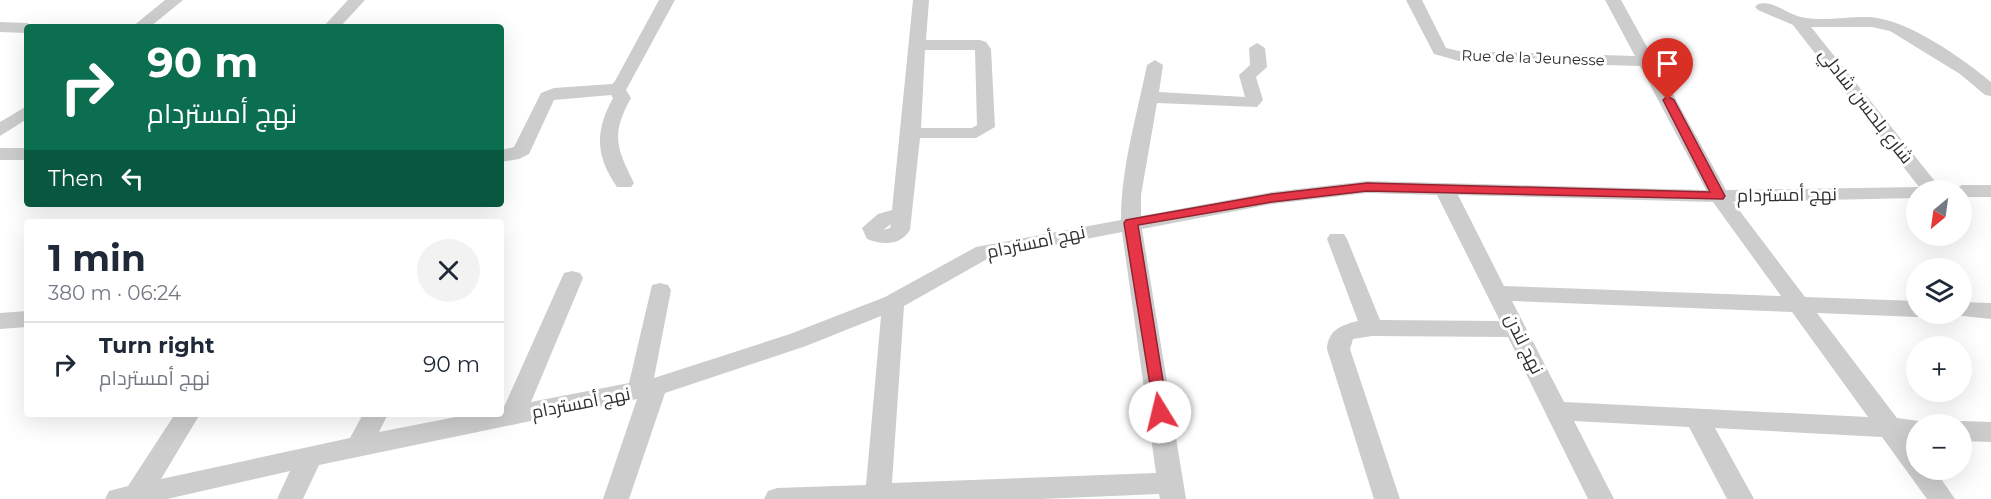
<!DOCTYPE html>
<meta charset="utf-8">
<style>
:root{--surface:#fff;--page:#f2f2f3;--text:#1f2937;--muted:#747a83;--line:#e0e1e3}
body{margin:0;font-family:Montserrat,Cairo,sans-serif;background:var(--page);color:var(--text);height:100vh;display:flex;flex-direction:column;font-size:22px;white-space:nowrap}
*{box-sizing:border-box;margin:0}
p{font-size:20px;color:var(--muted)}
.icon{flex:none;width:33px;height:33px;fill:none;stroke:currentColor;stroke-width:2;stroke-linecap:round;stroke-linejoin:round}
.map{position:relative;flex:1;overflow:hidden}
.drawer{position:absolute;left:24px;top:219px;width:480px;height:198px;display:flex;flex-direction:column;background:var(--surface);border-radius:6px;box-shadow:0 6px 24px #0002}
.drawer>*{flex:none}
.guide{position:absolute;left:24px;top:24px;width:480px;height:183px;border-radius:6px;box-shadow:0 6px 24px #0002;background:#0b6e4f;color:#fff;overflow:hidden}
.needle{width:39px;rotate:209deg}
.tools{position:absolute;left:1906px;top:180px;display:grid;gap:12px}
.tools a{display:grid;place-items:center;width:66px;height:66px;border-radius:50%;background:var(--surface);box-shadow:0 6px 24px #0002;font-size:30px}
.pin{position:absolute;display:grid;place-items:center;width:51px;height:51px;color:#fff;margin:-62px -26px;border-radius:50% 50% 50% 0;rotate:-45deg;box-shadow:0 0 6px #0007}
.pin .icon{rotate:45deg}
.me{position:absolute;width:66px;margin:-33px;rotate:351deg;stroke-linejoin:round;filter:drop-shadow(0 0 4px #0008)}
.turn{display:flex;align-items:center;gap:21px;height:126px;padding:0 24px;font-size:27px}
.turn .icon{width:78px;height:78px;stroke-width:2.5}
.turn b{display:block;font-size:42px;line-height:51px}
.then{display:flex;align-items:center;height:57px;padding:0 24px;background:#0003;gap:12px;font-size:22px}
.round{display:grid;place-items:center;flex:none;width:63px;height:63px;border-radius:32px;background:var(--page)}
.head{display:flex;align-items:center;justify-content:space-between;height:102px;padding:0 24px}
h1{font-size:36px;font-weight:700;line-height:45px}
ul{padding:0;list-style:none}
li{display:flex;align-items:center;gap:18px;height:84px;padding:0 24px;border-top:2px solid var(--line)}
li div{flex:1}
li b{display:block;font-size:22px}
li em{font-style:normal}
.map>svg:first-child{display:block}
</style>
<div class="map">
<svg width="1991" height="499" viewBox="0 0 1991 499">
<rect width="100%" height="100%" fill="#fff"/>
<g fill="none" stroke-linecap="round" stroke-linejoin="round">
<path fill="#cdcdcd" fill-rule="evenodd" d="M165 0H183L150 27H132Z
M348 0H365L340 27H323Z
M659 0H675L626 90 631 98C611 134 616 147 634 183L631 187H617C595 155 595 131 613 98L611 95 554 100 529 154 519 159 501 162V150L514 147 541 93 554 88 612 84 615 81Z
M913 0H929L926 40H980L986 42 991 49 995 127 976 138H920L910 230C900 246 883 245 867 239L862 228 878 214 892 210ZM925 50H975L977 125 972 128H921ZM891 224 890 228 883 230Z
M1406 0H1422L1446 48 1459 51 1635 56 1605 0H1621L1726 190 1919 187 1793 25 1758 10 1755 7 1758 4C1773 0 1787 14 1801 17 1823 22 1848 16 1870 17 1909 20 1962 58 1991 82V96L1985 95 1960 74 1890 31 1872 27H1811L1942 190H1917V198L1733 202 1805 297 1917 301V314H1925L1917 317 1817 313 1897 418 1926 422 1927 424H1917V439L1912 438 1917 446V470H1935L1955 499H1927L1882 437 1715 428 1754 499H1727L1689 427 1574 421 1614 499H1588L1508 337 1372 336 1353 339 1350 349 1400 499H1374L1327 349C1328 330 1341 325 1358 321L1327 239 1330 234H1344L1347 239 1380 320 1500 321 1437 195 1367 193 1272 204 1142 229 1186 499H1160L1159 494 1041 499H764L768 491 777 488 866 485 881 316 806 346 665 393 629 499H603L637 399 319 465 303 499H277L290 471 167 499H105L109 491 128 486 175 414H200L161 479 350 438 363 414H388L379 432 471 414H501V408L504 407 564 273 572 271 580 273 583 278 531 402 629 383 652 285 660 283 668 285 671 290 654 378 790 334 885 297 976 247 1121 220C1121 167 1137 115 1147 65L1155 60 1163 65 1159 92 1245 97 1239 75 1250 65 1249 48 1257 43 1265 48 1267 67 1256 77 1263 100 1257 107 1157 103 1141 195V216L1272 192 1367 181 1706 190 1640 66 1459 61 1434 54ZM1458 195 1713 202 1781 296 1504 286ZM1122 232 1156 473 892 483 904 306 989 258ZM1512 301 1792 312 1868 417 1564 402Z
M0 22 27 23 34 27H27V33L0 32Z
M27 106V119L0 136V122Z
M0 148H27V160H0Z
M1962 185H1991V197H1962V190H1953Z
M1962 302 1991 303V319L1954 315 1953 314H1962Z
M27 311V327L0 329V313Z
M1962 421 1991 422V442L1962 441V424H1953Z"/>
</g>
<path fill="#e53547" stroke="#95222e" stroke-width="1.5" d="M1668 96 1674 100 1725 196 1723 199 1367 191 1272 202 1138 225 1168 412 1166 416H1155L1124 223 1126 220 1272 194 1367 183 1710 192 1663 100Z"/>
<g text-anchor="middle" stroke-width="6" stroke-linejoin="round" paint-order="stroke">
<g font-size="15" fill="#303030" stroke="#fff">
<text transform="translate(1533 58) rotate(2)" y="5">Rue de la Jeunesse</text>
</g>
<g font-size="18" fill="#303030" stroke="#fff">
<text transform="translate(1866 106) rotate(52)" y="6">شارع بلحسن شادلي</text>
<text transform="translate(1787 195) rotate(-1)" y="6">نهج أمستردام</text>
<text transform="translate(1036 242) rotate(-12)" y="6">نهج أمستردام</text>
<text transform="translate(1524 344) rotate(64)" y="6">نهج لندن</text>
<text transform="translate(581 403) rotate(-11)" y="6">نهج أمستردام</text>
</g>
</g>
</svg>
<div class="tools">
<a><svg class="needle" viewBox="-14 -14 28 28"><path d="M0-13l5 13h-10z" fill="#e53935"/><path d="M0 13l5-13h-10z" fill="#747a83"/></svg></a>
<a><svg class="icon" aria-label="layers" viewBox="0 0 24 24"><path d="M12 4l9 5-9 5-9-5zM3 14l9 5 9-5"/></svg></a>
<a>+</a>
<a>−</a>
</div>
<div class="pin" style="left:1668px;top:100px;background:#d93025"><svg class="icon" aria-label="arrive" viewBox="0 0 24 24"><path d="M6 21V4h12l-3 4 3 4H6"/></svg></div>
<svg class="me" style="left:1160px;top:412px" viewBox="-20 -20 40 40"><circle r="19" fill="#fff"/><path d="M0-13L10 11 0 6-10 11z" fill="#e53547"/></svg>
<div class="guide">
<div class="turn"><svg class="icon" aria-label="right" viewBox="0 0 24 24"><path d="M7 20v-9h11M14 6l5 5-5 5"/></svg><div><b>90 m</b>نهج أمستردام</div></div>
<div class="then">Then<svg class="icon" aria-label="left" viewBox="0 0 24 24"><path d="M17 20v-9H6M10 6l-5 5 5 5"/></svg></div>
</div>
<section class="drawer">
<div class="head"><div><h1>1 min</h1><p>380 m · 06:24</p></div><a class="round"><svg class="icon" aria-label="close" viewBox="0 0 24 24"><path d="M6 6l12 12M18 6L6 18"/></svg></a></div>
<ul>
<li><svg class="icon" aria-label="right" viewBox="0 0 24 24"><path d="M7 20v-9h11M14 6l5 5-5 5"/></svg><div><b>Turn right</b><p>نهج أمستردام</p></div><em>90 m</em></li>
</ul>
</section>
</div>
